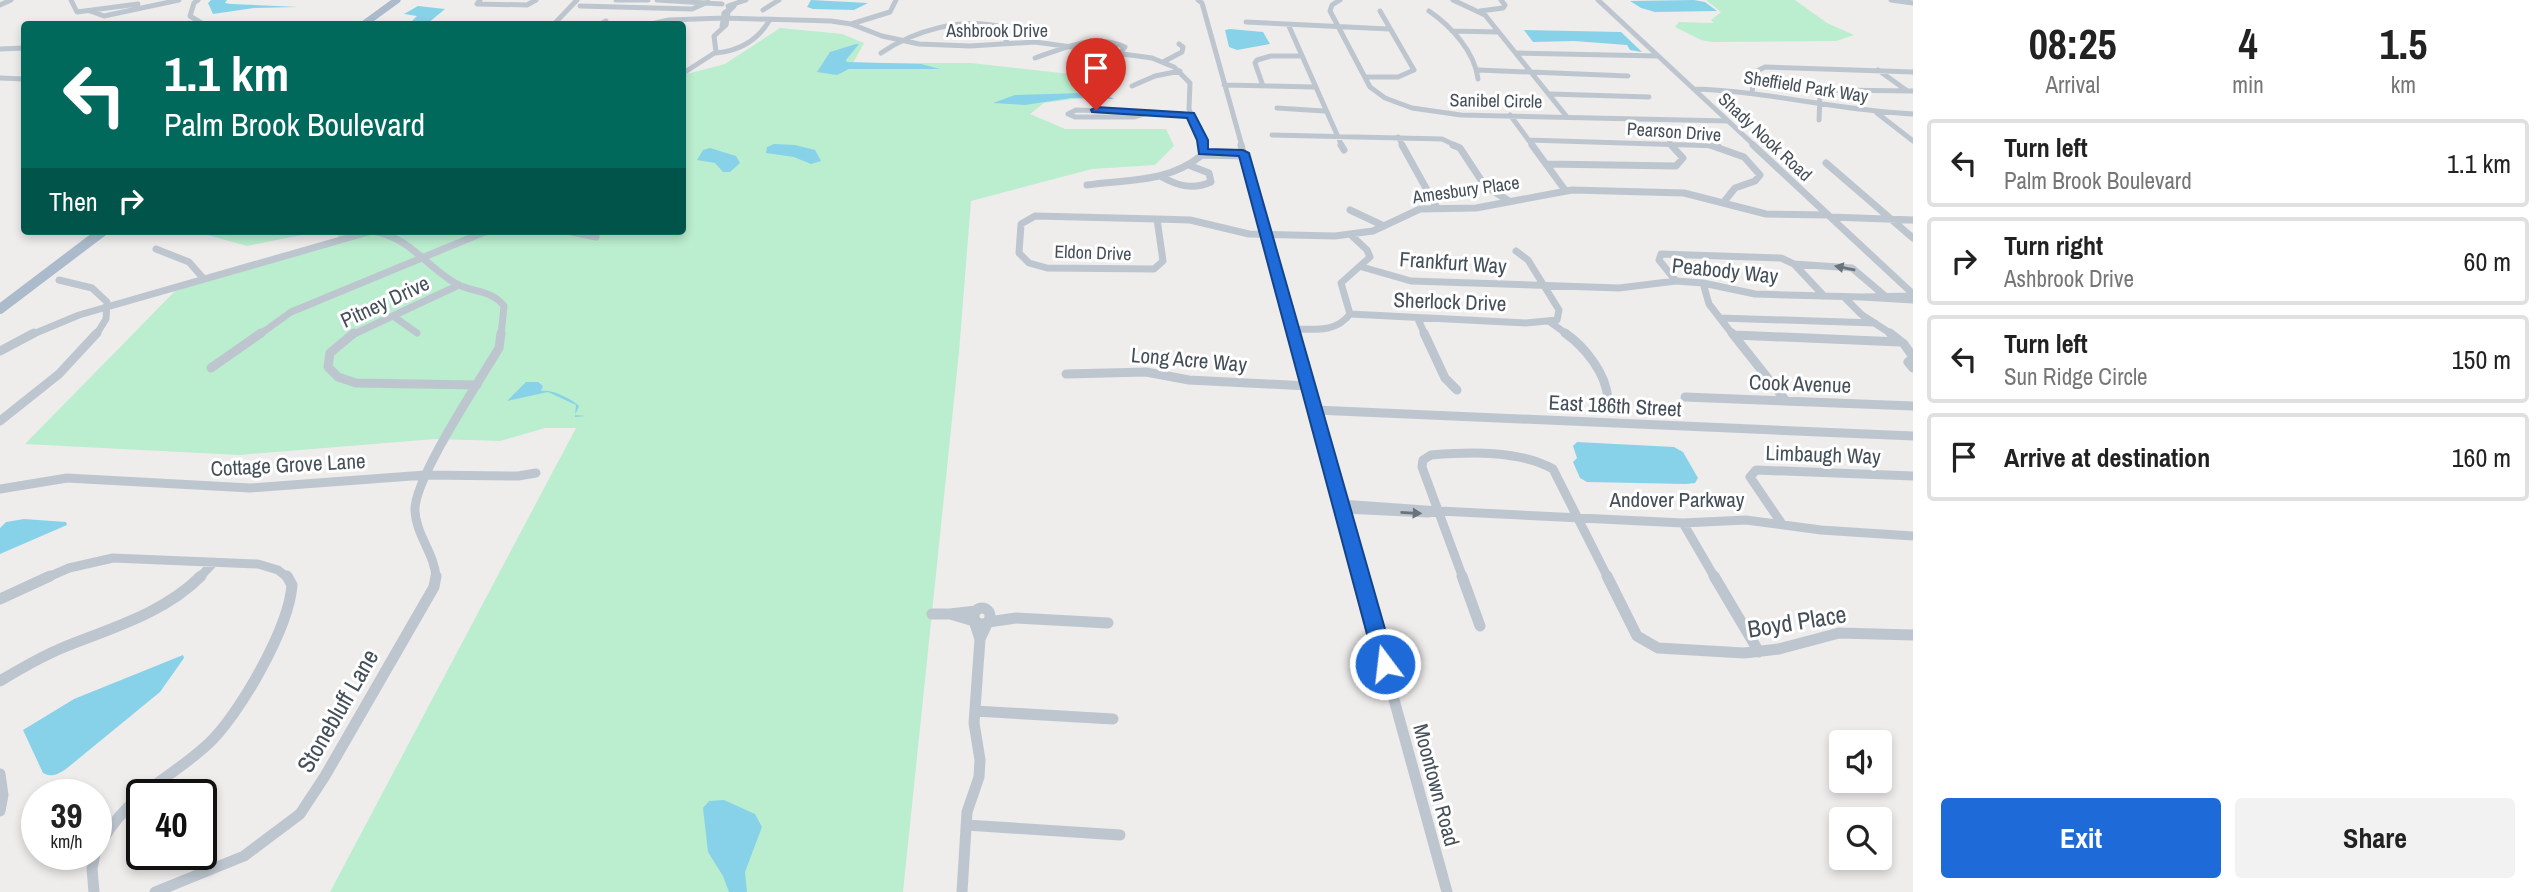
<!DOCTYPE html>
<style>
:root{--surface:#fff;--page:#f2f2f2;--text:#222;--muted:#767676;--line:#e0e0e0;--accent:#1d6ad8}
body{margin:0;font-family:"Archivo Narrow",sans-serif;background:var(--page);color:var(--text);height:100vh;display:flex;flex-direction:column;font-size:26px;white-space:nowrap}
*{box-sizing:border-box;margin:0}
p{font-size:23px;color:var(--muted)}
.icon{flex:none;width:38px;height:38px;fill:none;stroke:currentColor;stroke-width:2;stroke-linecap:round;stroke-linejoin:round}
.map{position:relative;flex:1;overflow:hidden}
.panel{display:flex;flex-direction:column;background:var(--surface);width:630px}
.panel>*{flex:none}
.top-card{position:absolute;left:21px;top:21px;width:665px;height:214px;border-radius:7px;box-shadow:0 4px 10px #0003;background:#00695c;color:#fff;overflow:hidden}
.tools{position:absolute;left:1829px;top:730px;display:grid;gap:14px}
.tools a{display:grid;place-items:center;width:63px;height:63px;border-radius:7px;background:var(--surface);box-shadow:0 4px 10px #0003;font-size:35px}
.speed{position:absolute;left:21px;top:779px;display:flex;gap:14px;font-size:35px;font-weight:700;text-align:center}
.speed>*{display:grid;place-content:center;width:91px;height:91px;border-radius:50%;background:var(--surface);box-shadow:0 4px 10px #0003;line-height:1}
.speed small{font-size:18px;font-weight:400}
.speed .limit{border:4px solid #111;border-radius:10px;background:#fff;color:#111}
.pin{position:absolute;display:grid;place-items:center;width:60px;height:60px;color:#fff;margin:-72px -30px;border-radius:50% 50% 50% 0;rotate:-45deg;box-shadow:0 0 7px #0007}
.pin .icon{rotate:45deg}
.me{position:absolute;width:77px;margin:-38px;rotate:345deg;stroke-linejoin:round;filter:drop-shadow(0 0 5px #0008)}
.turn{display:flex;align-items:center;gap:24px;height:147px;padding:0 28px;font-size:32px}
.turn .icon{width:91px;height:91px;stroke-width:2.5}
.turn b{display:block;font-size:49px;line-height:60px}
.then{display:flex;align-items:center;height:66px;padding:0 28px;background:#0003;gap:14px;font-size:26px}
.eta{display:flex;justify-content:space-evenly;align-items:center;height:119px;text-align:center}
.eta b{font-size:42px;font-weight:700;line-height:49px}
.cta{display:flex;gap:14px;margin-top:auto;padding:14px 28px}
.cta a{flex:1;height:80px;border-radius:7px;background:var(--accent);color:#fff;font-size:28px;font-weight:700;line-height:80px;text-align:center}
.cta a+a{background:var(--page);color:var(--text)}
ul{padding:0;list-style:none}
li{display:flex;align-items:center;gap:21px;height:88px;margin:0 14px 10px;padding:0 14px;border:4px solid var(--line);border-radius:7px}
li div{flex:1}
li b{display:block;font-size:26px}
li em{font-style:normal}
main{display:flex;flex:1;min-height:0}
.map>svg:first-child{display:block}
</style>
<main>
<div class="map">
<svg width="1913" height="892" viewBox="0 0 1913 892">
<rect width="100%" height="100%" fill="#efecec"/>
<path fill="#bbedcf" d="M1706 0H1795L1827 23 1854 35 1836 41 1713 42 1701 40 1675 27 1679 22 1714 23 1711 20 1721 12Z
M780 28 842 34 864 43 853 63H971L1079 75 1095 96 1044 103 1030 114 1065 129H1166L1174 146 1155 165 1092 169 971 201 959 352 903 892H330L576 428H545L500 441 435 439 239 455 25 444 179 287 341 239 334 231H682L683 75 725 64Z
M193 231H322L247 246Z"/>
<path fill="#88d2e9" d="M211 0H227L225 3 231 4 298 7 254 8 213 14 208 3Z
M811 0 868 3 854 10 813 9 807 7Z
M1694 0 1705 2 1717 11 1655 12 1641 8 1630 1Z
M418 6 445 9 427 24H409L417 16 404 14Z
M1230 29 1263 32 1270 44 1237 50 1229 47 1225 30Z
M1524 30 1621 32 1642 52 1630 50 1627 45 1574 41 1533 42Z
M856 44H859L846 60 847 62 921 64 940 69H849L837 75 817 72 830 52Z
M1091 82 1095 84 1099 91 1114 99 1071 98 1025 105 993 103 1015 95 1083 93 1089 90 1088 84Z
M774 144 795 145 815 150 821 161 811 164 794 157 766 153 767 147Z
M710 148 736 156 740 163 730 172H723L715 163 697 160 703 150Z
M526 382H538L543 386 541 391C552 389 570 398 579 406L575 415 585 416 575 417 576 405 548 392 507 401Z
M1577 442 1674 447 1683 452 1698 478 1695 483 1686 484 1587 482 1580 478 1573 462 1577 458 1573 446Z
M24 519 66 522 67 525 0 554V528L6 522Z
M183 655 184 658 160 692 66 769C58 774 52 778 43 773L23 730 74 699Z
M724 800 755 814 762 827 745 872 747 892H729L723 876 708 852 703 808 709 801Z"/>
<g fill="none" stroke-linecap="round" stroke-linejoin="round">
<path stroke="#bdc6cf" stroke-width="5" d="M71 0 77 12 138 4
M198 0 194 3 190 16 203 24
M480 0 477 4 527 5 536 0
M616 0H648
M657 0 722 4
M1198 0 1202 3 1242 146
M1340 0 1332 5 1330 11 1370 87 1385 98 1412 108 1461 115 1728 121
M1453 0 1485 15 1567 117
M1598 0 1755 146
M1891 0 1913 3
M0 5 11 0
M580 6 692 9 708 2
M728 6 746 0
M763 10 779 0
M90 11 104 16 179 0
M1429 11C1451 26 1475 52 1478 79
M1480 11 1503 8 1505 5 1501 0
M1246 22 1389 29
M554 24 577 0
M600 24 606 21
M651 24 669 20 723 18 831 21 851 24 882 36 919 44 970 46 1035 42 1152 58 1174 67 1190 83 1189 109 1202 140V146
M851 24 890 12 896 0
M1288 24 1342 146
M1452 31 1498 32
M0 49 24 48
M716 53C739 51 757 41 769 21
M881 53C915 30 962 17 1002 27L1007 43
M1517 53 1658 56
M1035 58C1065 48 1094 33 1125 47L1120 53 1097 65
M1163 62 1182 52 1183 47 1179 44
M1478 70 1628 76
M1878 70 1906 90
M685 72 716 52 714 36 726 25 728 12 734 6 724 13 722 27
M1365 77H1398L1414 70 1380 11
M0 78 24 79
M1224 85 1314 87
M1132 86 1155 76 1180 71
M1263 86 1255 63 1257 60 1271 56H1301
M1694 89C1768 91 1839 111 1913 114
M1752 92 1755 72 1765 67 1913 72
M1550 94 1649 97
M1277 108 1324 111
M1076 110 1150 112 1134 117H1075L1068 114Z
M1150 112 1191 115
M1877 113 1913 141
M1510 115 1533 146
M1819 120 1820 96 1827 90 1913 91
M1272 135 1442 139 1457 146
M1398 137 1403 146
M1528 140 1719 146
M1669 143 1672 146"/>
<path stroke="#bdc6cf" stroke-width="7" d="M1241 145 1293 335
M1341 145 1344 150
M1402 145 1437 208
M1453 145 1460 148 1485 186 1509 201
M1532 145 1565 190
M1710 145 1744 157 1760 175 1755 181 1735 188 1723 203
M1753 145 1913 294
M1202 155 1244 156
M1826 163 1913 238
M1546 164 1676 166 1683 158 1671 145
M1162 177C1178 186 1193 190 1211 182L1209 173 1191 166
M1087 185C1129 179 1168 183 1202 155V145
M1350 210 1384 226
M1035 216 1157 219 1163 261 1154 269 1047 268 1029 263 1019 253 1021 224Z
M1831 217 1913 220
M1157 219 1190 220 1249 234 1335 236 1373 231 1420 209 1476 208 1572 190 1684 193 1766 214 1828 215
M567 231 596 237
M156 249 189 262 203 278
M1794 264 1852 268 1885 296
M1362 267 1411 281 1619 288 1676 281 1703 283 1755 294 1862 297
M59 280 92 288 107 302 106 319 96 335
M1676 281 1659 260 1661 254 1781 258 1794 264 1824 296
M1703 283 1709 304 1733 335
M1913 296 1862 297 1913 300
M1844 297 1862 315 1893 335
M1350 314 1526 323 1557 320 1559 310 1528 260 1516 251
M393 316 417 333
M1720 318 1875 323
M1418 319 1425 335
M1550 322 1568 335
M1293 329C1314 329 1336 333 1350 314L1341 283 1370 257 1367 250 1351 235
M31 335 79 315 372 231C408 236 426 266 455 283 472 293 491 289 504 306L501 335
M259 335 291 312 487 231
M352 335 459 285"/>
<path stroke="#bdc6cf" stroke-width="9" d="M354 333 330 353 328 367 338 377 356 383 477 385
M1293 333 1361 578
M1424 333 1445 378 1457 390
M1565 333C1585 347 1606 373 1608 399
M1732 333 1786 401
M1890 333 1904 344 1913 357 1908 362 1913 368
M1734 335 1900 342
M0 351 34 333
M211 368 261 333
M1066 374 1146 372 1189 380 1308 386
M1685 397 1913 406
M1315 410 1913 436
M0 421 59 374 97 333
M0 489 67 478 250 488 425 475 518 476 536 473
M1341 504 1439 511 1428 513 1343 509
M1439 511 1683 523 1746 520 1821 530 1913 536
M1683 523 1715 578
M1782 524 1750 477 1756 470 1913 476
M46 578 69 568 113 558 258 564 278 570 288 578
M199 578 214 562
M436 578C435 554 416 535 415 511 413 480 480 380 499 348L501 333
M1463 578 1422 467 1423 460 1431 455C1469 452 1519 450 1553 469L1608 578"/>
<path stroke="#bdc6cf" stroke-width="11" d="M1360 576 1447 892
M1462 576 1480 626
M1607 576 1637 636 1658 648 1744 653 1779 649 1839 633 1913 635
M1714 576 1759 652
M0 599 50 576
M974 616a8 8 0 1 1 16 0a8 8 0 1 1-16 0Z
M976 611 950 614 974 621 980 639
M932 614H950
M0 681C20 669 40 657 62 648 111 628 163 614 201 576
M975 711 1113 719
M0 774 3 795 0 811
M966 825 1120 835
M96 852C124 795 164 784 207 745 239 716 289 628 292 585L287 576
M94 892 92 869 95 854
M155 892 244 856 300 814 325 776 434 587 436 576
M962 892 967 812 979 777 980 760 974 723 980 639 988 622 1016 618 1108 623"/>
<path stroke="#acbbcb" stroke-width="7" d="M364 24 397 0"/>
<path stroke="#acbbcb" stroke-width="10" d="M0 309 103 231"/>
</g>
<defs><path id="oneway-solid" d="M-6-.8H1V-3.2L6.5 0L1 3.2V.8H-6Z" transform="scale(1.75)"/></defs>
<g fill="#69737c">
<use href="#oneway-solid" transform="translate(1845 268) rotate(-168)"/>
<use href="#oneway-solid" transform="translate(1411 513) rotate(3)"/>
</g>
<path fill="#1d6ad8" stroke="#13458c" stroke-width="2" d="M1096 107 1194 113 1208 140V149L1243 150 1249 153 1395 664 1392 669 1385 671 1378 669 1375 664 1239 156 1199 154 1197 140 1187 118 1092 112 1091 110Z"/>
<g text-anchor="middle" stroke-width="6" stroke-linejoin="round" paint-order="stroke">
<g font-size="18" fill="#454f59" stroke="#fff">
<text x="997" y="37">Ashbrook Drive</text>
<text transform="translate(1806 87) rotate(9)" y="6">Sheffield Park Way</text>
<text transform="translate(1496 101) rotate(1)" y="6">Sanibel Circle</text>
<text transform="translate(1674 132) rotate(4)" y="6">Pearson Drive</text>
<text transform="translate(1765 137) rotate(43)" y="6">Shady Nook Road</text>
<text transform="translate(1466 190) rotate(-8)" y="6">Amesbury Place</text>
<text transform="translate(1093 253) rotate(2)" y="6">Eldon Drive</text>
</g>
<g font-size="21" fill="#454f59" stroke="#fff">
<text transform="translate(1453 263) rotate(4)" y="7">Frankfurt Way</text>
<text transform="translate(1725 271) rotate(6)" y="7">Peabody Way</text>
<text transform="translate(385 302) rotate(-25)" y="7">Pitney Drive</text>
<text transform="translate(1450 302) rotate(2)" y="7">Sherlock Drive</text>
<text transform="translate(1189 360) rotate(5)" y="7">Long Acre Way</text>
<text transform="translate(1800 384) rotate(2)" y="7">Cook Avenue</text>
<text transform="translate(1615 406) rotate(3)" y="7">East 186th Street</text>
<text transform="translate(1823 455) rotate(2)" y="7">Limbaugh Way</text>
<text transform="translate(288 465) rotate(-3)" y="7">Cottage Grove Lane</text>
<text x="1677" y="507">Andover Parkway</text>
<text transform="translate(1436 785) rotate(75)" y="7">Moontown Road</text>
</g>
<g font-size="24" fill="#454f59" stroke="#fff">
<text transform="translate(1797 622) rotate(-9)" y="8">Boyd Place</text>
<text transform="translate(338 711) rotate(-60)" y="8">Stonebluff Lane</text>
</g>
</g>
</svg>
<div class="tools">
<a><svg class="icon" aria-label="sound" viewBox="0 0 24 24"><path d="M4 9h4l5-4v14l-5-4H4zM17 9q2 3 0 6"/></svg></a>
<a><svg class="icon" aria-label="search" viewBox="0 0 24 24"><circle cx="10" cy="10" r="6"/><path d="M15 15l6 6"/></svg></a>
</div>
<div class="speed"><div>39<small>km/h</small></div><div class="limit">40</div></div>
<div class="pin" style="left:1096px;top:110px;background:#d93025"><svg class="icon" aria-label="arrive" viewBox="0 0 24 24"><path d="M6 21V4h12l-3 4 3 4H6"/></svg></div>
<svg class="me" style="left:1385px;top:664px" viewBox="-20 -20 40 40"><circle r="17" fill="#1d6ad8" stroke="#fff" stroke-width="3"/><path d="M0-11L8 9 0 5-8 9z" fill="#fff"/></svg>
<div class="top-card">
<div class="turn"><svg class="icon" aria-label="left" viewBox="0 0 24 24"><path d="M17 20v-9H6M10 6l-5 5 5 5"/></svg><div><b>1.1 km</b>Palm Brook Boulevard</div></div>
<div class="then">Then<svg class="icon" aria-label="right" viewBox="0 0 24 24"><path d="M7 20v-9h11M14 6l5 5-5 5"/></svg></div>
</div>
</div>
<section class="panel">
<div class="eta">
<div><b>08:25</b><p>Arrival</p></div>
<div><b>4</b><p>min</p></div>
<div><b>1.5</b><p>km</p></div>
</div>
<ul>
<li><svg class="icon" aria-label="left" viewBox="0 0 24 24"><path d="M17 20v-9H6M10 6l-5 5 5 5"/></svg><div><b>Turn left</b><p>Palm Brook Boulevard</p></div><em>1.1 km</em></li>
<li><svg class="icon" aria-label="right" viewBox="0 0 24 24"><path d="M7 20v-9h11M14 6l5 5-5 5"/></svg><div><b>Turn right</b><p>Ashbrook Drive</p></div><em>60 m</em></li>
<li><svg class="icon" aria-label="left" viewBox="0 0 24 24"><path d="M17 20v-9H6M10 6l-5 5 5 5"/></svg><div><b>Turn left</b><p>Sun Ridge Circle</p></div><em>150 m</em></li>
<li><svg class="icon" aria-label="arrive" viewBox="0 0 24 24"><path d="M6 21V4h12l-3 4 3 4H6"/></svg><div><b>Arrive at destination</b></div><em>160 m</em></li>
</ul>
<div class="cta"><a>Exit</a><a>Share</a></div>
</section>
</main>
